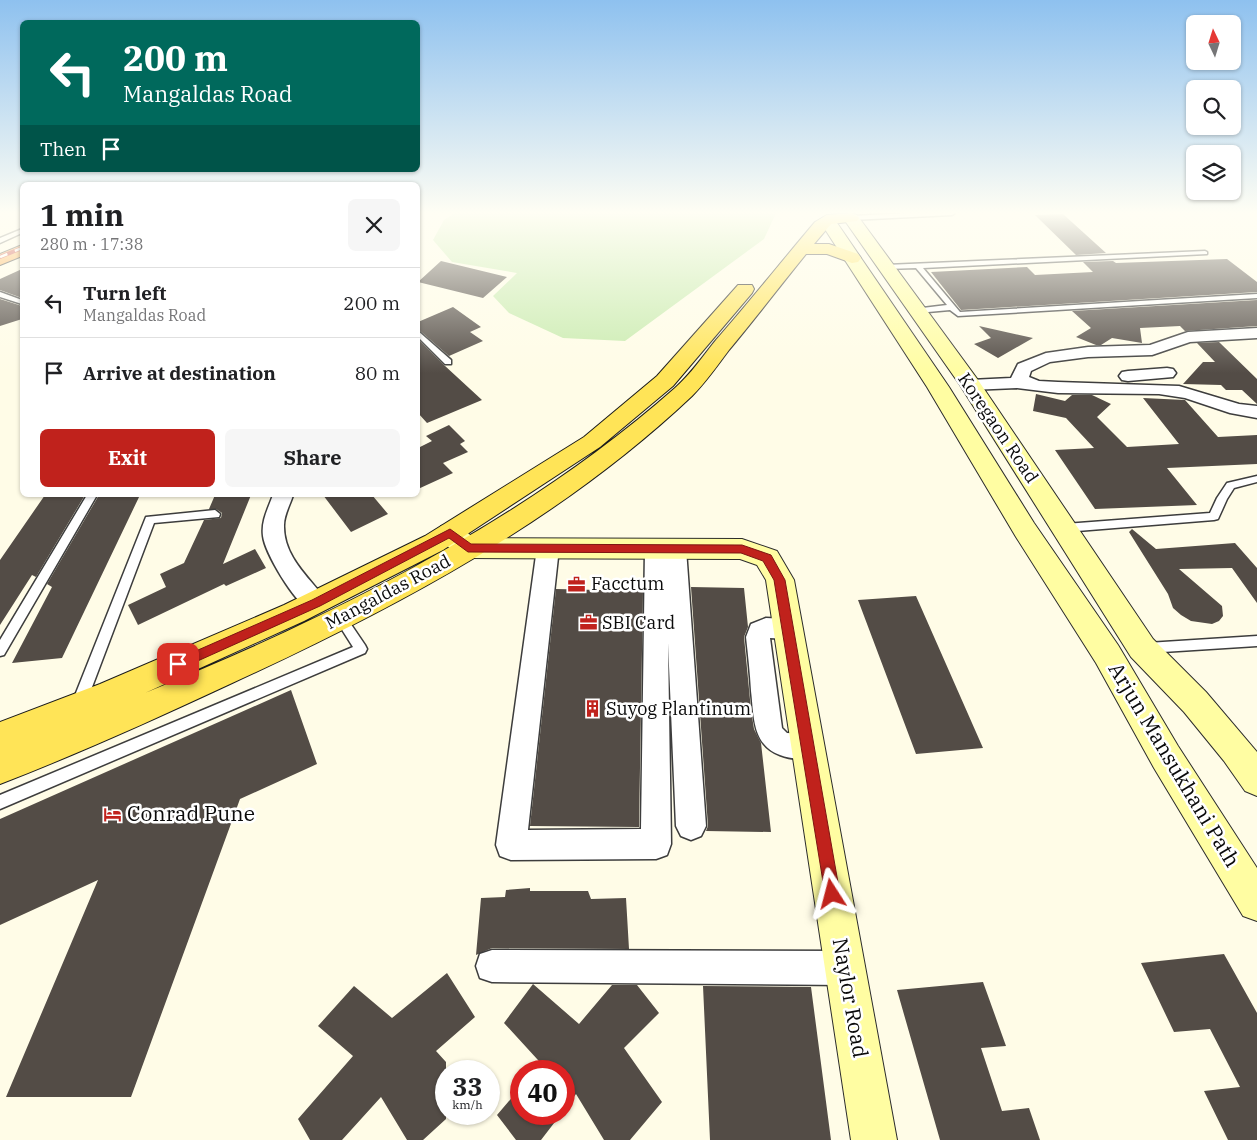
<!DOCTYPE html>
<meta charset="utf-8">
<style>
:root{--surface:#fff;--page:#f6f6f6;--text:#202124;--muted:#757577;--line:#e0e0e0;--accent:#c0221c}
body{margin:0;font-family:"IBM Plex Serif",serif;background:var(--page);color:var(--text);height:100vh;display:flex;flex-direction:column;font-size:19px;white-space:nowrap}
*{box-sizing:border-box;margin:0}
p{font-size:16px;color:var(--muted)}
.icon{flex:none;width:28px;height:28px;fill:none;stroke:currentColor;stroke-width:2;stroke-linecap:round;stroke-linejoin:round}
.map{position:relative;flex:1;overflow:hidden}
.panel{position:absolute;left:20px;top:182px;width:400px;height:315px;display:flex;flex-direction:column;background:var(--surface);border-radius:8px;box-shadow:0 1px 4px #0004}
.panel>*{flex:none}
.hud{position:absolute;left:20px;top:20px;width:400px;height:152px;border-radius:8px;box-shadow:0 1px 4px #0004;background:#00695c;color:#fff;overflow:hidden}
.needle{width:32px;rotate:356deg}
.fabs{position:absolute;left:1186px;top:15px;display:grid;gap:10px}
.fabs a{display:grid;place-items:center;width:55px;height:55px;border-radius:8px;background:var(--surface);box-shadow:0 1px 4px #0004;font-size:25px}
.speed{position:absolute;left:435px;top:1060px;display:flex;gap:10px;font-size:25px;font-weight:700;text-align:center}
.speed>*{display:grid;place-content:center;width:65px;height:65px;border-radius:50%;background:var(--surface);box-shadow:0 1px 4px #0004;line-height:1}
.speed small{font-size:12px;font-weight:400}
.speed .limit{border:8px solid #d22;background:#fff;color:#111}
.pin{position:absolute;display:grid;place-items:center;width:42px;height:42px;color:#fff;margin:-21px;border-radius:10px;box-shadow:0 2px 8px #0006}
.me{position:absolute;width:55px;margin:-28px;rotate:351deg;stroke-linejoin:round;filter:drop-shadow(0 0 4px #0008)}
.turn{display:flex;align-items:center;gap:18px;height:105px;padding:0 20px;font-size:22px}
.turn .icon{width:65px;height:65px;stroke-width:2.5}
.turn b{display:block;font-size:35px;line-height:42px}
.then{display:flex;align-items:center;height:48px;padding:0 20px;background:#0003;gap:10px;font-size:19px}
.round{display:grid;place-items:center;flex:none;width:52px;height:52px;border-radius:8px;background:var(--page)}
.summary{display:flex;align-items:center;justify-content:space-between;height:85px;padding:0 20px}
h1{font-size:30px;font-weight:800;line-height:38px}
.primary-button{display:flex;gap:10px;margin-top:auto;padding:10px 20px}
.primary-button a{flex:1;height:58px;border-radius:8px;background:var(--accent);color:#fff;font-size:20px;font-weight:800;line-height:58px;text-align:center}
.primary-button a+a{background:var(--page);color:var(--text)}
ul{padding:0;list-style:none}
li{display:flex;align-items:center;gap:15px;height:70px;padding:0 20px;border-top:1px solid var(--line)}
li div{flex:1}
li b{display:block;font-size:19px}
li em{font-style:normal}
.map>svg:first-child{display:block}
</style>
<div class="map">
<svg width="1257" height="1140" viewBox="0 0 1257 1140">
<rect width="100%" height="100%" fill="#fffce7"/>
<path fill="#c9ebaf" d="M455 213H776L764 239 625 341 563 338 509 313 493 296 517 273 452 262 433 240 444 220Z"/>
<path fill="#534c46" d="M1063 214 1106 253 1076 255 1035 215Z
M1227 259 1257 282V292L961 310 931 272 1027 267 1035 275 1093 272 1083 262 1113 261 1116 263Z
M441 261 507 277 483 298 418 282Z
M22 269V298L0 290V279Z
M0 299 22 306V319L0 326Z
M1257 300V326L1185 331 1180 326 1140 328 1142 343 1112 338 1101 345H1096L1076 337 1091 328 1072 311Z
M453 307 481 327 470 332 483 341 449 356 418 329V322Z
M979 326 1033 338 998 358 974 344 991 338Z
M418 339 444 365 482 400 427 423 418 413Z
M1219 342 1257 379V404L1242 390H1226L1221 385 1183 384 1203 362H1215L1197 343Z
M1036 394 1065 401 1072 395H1092L1111 404 1097 417 1127 447 1179 444 1143 398 1185 400 1218 437 1257 435V464L1167 468 1197 505 1095 509 1055 450 1094 448 1066 418 1033 411Z
M449 425 465 441 460 444 468 452 443 463 453 473 418 489V448L432 441 426 436Z
M45 495H85L36 577 32 575 0 625V560Z
M99 495H140L62 658 12 663 52 587 47 584Z
M215 495H251L223 564 255 549 266 568 226 586 224 584 138 625 128 605 166 587 160 574 184 563 204 520 221 518 222 513 216 509H209Z
M323 495H372L388 514 351 532Z
M1132 529 1156 549 1235 543 1257 568V603L1232 568 1179 569 1222 606 1223 616 1219 621 1212 624 1191 621 1181 615 1173 608 1168 594 1129 532Z
M691 587 744 588 748 627 744 637 751 710 754 729 761 743 771 832 706 831 708 826Z
M556 589 643 591 639 827 530 826Z
M916 596 983 748 916 754 858 600Z
M291 690 317 764 240 799 131 1097H6L98 880 0 925V819Z
M530 888V891H588L591 899 626 898 629 949 492 948 476 955 481 898 505 897 506 890Z
M1224 954 1257 1013V1140H1228L1204 1091 1240 1087 1210 1029 1174 1032 1141 963Z
M447 973 475 1017 436 1051 446 1062V1119L423 1140H407L381 1097 342 1140H310L298 1119 353 1056 318 1026 354 986 392 1018Z
M983 982 1006 1046 981 1048 1002 1111 1029 1108 1040 1140H940L897 990Z
M533 984 579 1024 612 985H637L659 1013 624 1048 662 1102 630 1140H604L576 1094 564 1110V1071H548L504 1023Z
M703 986 811 987 831 1140H710Z
M521 1087V1114H561L541 1140H516L497 1115Z"/>
<g fill="none" stroke-linecap="round" stroke-linejoin="round">
<defs>
<path id="lane" d="M909 213H955L952 215 851 220 848 218 851 216Z
M22 229V233L0 243V238Z
M1205 251 1207 252V254L923 268 960 312 1257 294V298L958 316 950 310 917 313H914V309L947 305 916 268 886 269 882 267 886 265Z
M0 292 22 300V304L0 297Z
M418 331 451 360V364H445L418 337Z
M1257 476V482L1234 488 1227 499 1218 519 1214 520 1065 532 1060 528 1065 524 1210 513 1217 498 1227 483Z
M87 495H97L4 655 0 656V640Z
M215 510 220 514 219 517 154 523 86 703 84 707 79 709 74 707 72 703 146 517Z
M340 612 344 614 365 645 367 649 365 653 0 809V795L353 647 334 617 336 614Z
M1257 636V646L1147 653 1143 652 1141 648 1143 644 1147 643Z"/>
<path id="street" d="M1257 328V338L1190 342 1152 355 1088 357 1050 362 1031 371 1029 377 1039 381 1058 382 1179 386 1239 404 1257 406V418L1230 413 1185 398 1159 394 1058 393 1017 388 970 390 964 389 961 385 964 381 970 380 1011 378 1018 364 1046 353 1088 347 1150 345 1188 332Z
M1167 368 1173 369 1176 373 1173 377 1128 381 1122 380 1119 376 1122 372 1128 371Z
M273 495H293C290 505 284 515 284 525 283 555 307 576 324 597L328 603 324 609C319 611 315 613 310 610 294 602 265 553 263 536 261 521 268 509 273 495Z
M548 540 556 542 559 548 528 830 641 829 645 549 648 543 656 541 664 543 666 546 667 543 675 541 683 543 686 549 706 826 701 836 691 840 681 836 676 826 668 643 671 844 667 855 656 859 511 860 500 856 496 845 537 548 540 542Z
M766 618 788 619 797 622 800 629 797 636 788 639 770 638 782 728 787 733 808 734 818 737 822 746 818 755C806 759 792 760 780 755 752 745 754 716 751 691 750 673 748 655 746 637L751 624Z
M492 950 845 951 857 956 862 968 857 980 845 985 492 982 480 978 476 966 480 954Z"/>
<path id="secondary" d="M851 213 857 215 978 380 1153 639 1206 692 1257 752V796L1245 791 1224 761 1184 712 1131 657 960 385 843 218Z
M827 215 833 217 949 387 1034 523 1118 645 1178 746 1257 868V921L1243 916 1154 768 1096 663 1016 537 927 387 819 220Z
M450 524 459 526 474 538 742 539 777 551 794 580 897 1140H851L766 580 757 565 740 559 468 558C455 554 444 545 437 533L441 526Z"/>
<path id="primary" d="M851 213 859 218 857 221 831 224 814 244H829L858 254 861 258 858 262 852 263 827 254H806C780 286 755 319 729 350 717 366 706 382 692 396 560 521 394 609 230 684 155 719 78 754 0 784V752L8 749 0 752V722L100 684 284 605 425 536 584 437 657 376 738 285H752L754 289 752 293 673 386 600 447 443 550 304 621 145 693C333 616 522 523 675 388 691 374 703 356 716 340 750 301 782 261 815 222L827 215Z"/>
<path id="highway" d="M22 245V256L0 265V254Z"/>
</defs>
<use href="#lane" stroke="#3d3d3d" stroke-width="3"/>
<use href="#street" stroke="#3d3d3d" stroke-width="3"/>
<use href="#secondary" stroke="#2c2c2c" stroke-width="2"/>
<use href="#primary" stroke="#1b1b1b" stroke-width="2"/>
<use href="#highway" stroke="#1b1b1b" stroke-width="2"/>
<use href="#lane" fill="#fff" fill-rule="evenodd"/>
<use href="#street" fill="#fff" fill-rule="evenodd"/>
<use href="#secondary" fill="#fffda2" fill-rule="evenodd"/>
<use href="#primary" fill="#ffe457" fill-rule="evenodd"/>
<use href="#highway" fill="#fdaa47" fill-rule="evenodd"/>
<defs>
<path id="rail" d="M0 257 22 248"/>
</defs>
<use href="#rail" stroke="#c0221c" stroke-width="4"/>
<use href="#rail" stroke="#fff" stroke-width="2.5" stroke-dasharray="8" stroke-linecap="butt"/>
</g>
<linearGradient id="sky" x2="0" y2="1"><stop stop-color="#8ec1ef"/><stop offset="0.57" stop-color="#fffef4"/><stop offset="1" stop-color="#fffef4" stop-opacity="0"/></linearGradient>
<rect width="1257" height="373" fill="url(#sky)"/>
<path fill="#c0221c" stroke="#7d1612" d="M450 529 471 544 742 545 771 555 785 580 840 894 838 899 832 902 827 899 825 894 774 580 763 561 741 553 468 552 449 538 320 606 182 668H173L171 664 173 661 312 600Z"/>
<defs>
<symbol id="office-bare" viewBox="-9 -9 18 18"><path d="M-6-3h4V-5.5h4V-3h4V5H-6ZM-1-4.5V-3h2v-1.5ZM-6 0V1H6V0Z" fill="#c0221c" stroke="#fff" stroke-width="2.5" paint-order="stroke"/></symbol>
<symbol id="building-bare" viewBox="-9 -9 18 18"><path d="M-4-6H4V6H1V3H-1V6H-4ZM-2.5-4.3h1.7v1.8h-1.7ZM.8-4.3h1.7v1.8H.8ZM-2.5-1h1.7V.8h-1.7ZM.8-1h1.7V.8H.8Z" fill="#c0221c" stroke="#fff" stroke-width="2.5" paint-order="stroke"/></symbol>
<symbol id="hotel-bare" viewBox="-9 -9 18 18"><path d="M-6-4.5h1.5V1H6V5H4.5V3h-9V5H-6ZM-4 0a1.8 1.8 0 1 1 3.6 0ZM.5 0V-2.5h3Q6-2.5 6 0Z" fill="#c0221c" stroke="#fff" stroke-width="2.5" paint-order="stroke"/></symbol>
</defs>
<g fill-rule="evenodd">
<use href="#office-bare" x="564" y="572" width="25" height="25"/>
<use href="#office-bare" x="576" y="610" width="25" height="25"/>
<use href="#building-bare" x="580" y="696" width="25" height="25"/>
<use href="#hotel-bare" x="100" y="802" width="25" height="25"/>
</g>
<g text-anchor="middle" stroke-width="5" stroke-linejoin="round" paint-order="stroke">
<g font-size="18" fill="#0a0a0a" stroke="#fff">
<text transform="translate(998 428) rotate(56)" y="6">Koregaon Road</text>
<text transform="translate(388 592) rotate(-28)" y="6">Mangaldas Road</text>
</g>
<g font-size="18" fill="#0a0a0a" stroke="#fff" text-anchor="start">
<text x="591" y="590">Facctum</text>
<text x="602" y="629">SBI Card</text>
<text x="606" y="715">Suyog Plantinum</text>
</g>
<g font-size="21" fill="#0a0a0a" stroke="#fff">
<text transform="translate(1174 765) rotate(59)" y="7">Arjun Mansukhani Path</text>
<text transform="translate(850 998) rotate(80)" y="7">Naylor Road</text>
</g>
<g font-size="21" fill="#0a0a0a" stroke="#fff" text-anchor="start">
<text x="127" y="821">Conrad Pune</text>
</g>
</g>
</svg>
<div class="fabs">
<a><svg class="needle" viewBox="-14 -14 28 28"><path d="M0-13l5 13h-10z" fill="#e53935"/><path d="M0 13l5-13h-10z" fill="#757577"/></svg></a>
<a><svg class="icon" aria-label="search" viewBox="0 0 24 24"><circle cx="10" cy="10" r="6"/><path d="M15 15l6 6"/></svg></a>
<a><svg class="icon" aria-label="layers" viewBox="0 0 24 24"><path d="M12 4l9 5-9 5-9-5zM3 14l9 5 9-5"/></svg></a>
</div>
<div class="speed"><div>33<small>km/h</small></div><div class="limit">40</div></div>
<div class="pin" style="left:178px;top:664px;background:#d93025"><svg class="icon" aria-label="arrive" viewBox="0 0 24 24"><path d="M6 21V4h12l-3 4 3 4H6"/></svg></div>
<svg class="me" style="left:832px;top:894px" viewBox="-20 -20 40 40"><path d="M0-17L14 15 0 8-14 15z" fill="#c0221c" stroke="#fff" stroke-width="4"/></svg>
<div class="hud">
<div class="turn"><svg class="icon" aria-label="left" viewBox="0 0 24 24"><path d="M17 20v-9H6M10 6l-5 5 5 5"/></svg><div><b>200 m</b>Mangaldas Road</div></div>
<div class="then">Then<svg class="icon" aria-label="arrive" viewBox="0 0 24 24"><path d="M6 21V4h12l-3 4 3 4H6"/></svg></div>
</div>
<section class="panel">
<div class="summary"><div><h1>1 min</h1><p>280 m · 17:38</p></div><a class="round"><svg class="icon" aria-label="close" viewBox="0 0 24 24"><path d="M6 6l12 12M18 6L6 18"/></svg></a></div>
<ul>
<li><svg class="icon" aria-label="left" viewBox="0 0 24 24"><path d="M17 20v-9H6M10 6l-5 5 5 5"/></svg><div><b>Turn left</b><p>Mangaldas Road</p></div><em>200 m</em></li>
<li><svg class="icon" aria-label="arrive" viewBox="0 0 24 24"><path d="M6 21V4h12l-3 4 3 4H6"/></svg><div><b>Arrive at destination</b></div><em>80 m</em></li>
</ul>
<div class="primary-button"><a>Exit</a><a>Share</a></div>
</section>
</div>
